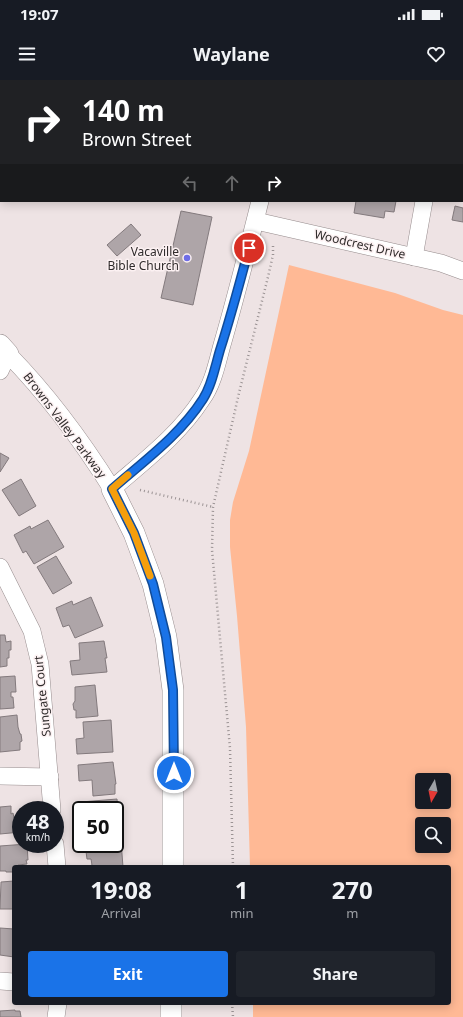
<!DOCTYPE html>
<html lang="en">
<head>
<meta charset="utf-8">
<style>
	body { margin:0; font-family:"Noto Sans",sans-serif; background:#20242c; color:#f1f3f6; height:100vh; display:flex; flex-direction:column; font-size:15px; white-space:nowrap }
	* { box-sizing:border-box; margin:0 }
	p { font-size:13px; color:#9ea1a6 }
	.icon { flex:none; width:22px; height:22px; fill:none; stroke:currentColor; stroke-width:2; stroke-linecap:round; stroke-linejoin:round }
	.map { position:relative; flex:1; overflow:hidden }
	.panel { position:absolute; left:12px; top:785px; width:439px; height:140px; display:flex; flex-direction:column; background:#171b24; border-radius:4px; box-shadow:0 2px 10px #0003 }
	.panel>* { flex:none }
	.top-card { position:absolute; left:0px; top:0px; width:463px; height:122px; box-shadow:0 2px 10px #0003; background:#202124; color:#fff; overflow:hidden }
	.needle { width:26px; rotate:189deg }
	.buttons { position:absolute; left:415px; top:693px; display:grid; gap:8px }
	.buttons a { display:grid; place-items:center; width:36px; height:36px; border-radius:4px; background:#171b24; box-shadow:0 2px 10px #0003; font-size:20px }
	.speed { position:absolute; left:12px; top:721px; display:flex; gap:8px; font-size:20px; font-weight:700; text-align:center }
	.speed>* { display:grid; place-content:center; width:52px; height:52px; border-radius:50%; background:#171b24; box-shadow:0 2px 10px #0003; line-height:1 }
	.speed small { font-size:10px; font-weight:400 }
	.speed .limit { border:2px solid #111; border-radius:6px; background:#fff; color:#111 }
	.pin { position:absolute; display:grid; place-items:center; width:34px; height:34px; color:#fff; margin:-17px; border:2px solid #fff; border-radius:50%; box-shadow:0 1px 4px #0007 }
	.me { position:absolute; width:44px; margin:-22px; rotate:0deg; stroke-linejoin:round; filter:drop-shadow(0 0 3px #0008) }
	.turn { display:flex; align-items:center; gap:14px; height:84px; padding:0 16px; font-size:18px }
	.turn .icon { width:52px; height:52px; stroke-width:2.5 }
	.turn b { display:block; font-size:28px; line-height:34px }
	.lanes { display:flex; align-items:center; height:38px; padding:0 16px; background:#0003; justify-content:center; gap:20px; direction:ltr }
	.lanes .off { opacity:.35 }
	.eta { display:flex; justify-content:space-evenly; align-items:center; height:68px; text-align:center }
	.eta b { font-size:24px; font-weight:700; line-height:28px }
	.primary-button { display:flex; gap:8px; margin-top:auto; padding:8px 16px }
	.primary-button a { flex:1; height:46px; border-radius:4px; background:#1a73e8; color:#fff; font-size:16px; font-weight:700; line-height:46px; text-align:center }
	.primary-button a+a { background:#20242c; color:#f1f3f6 }
	.status { display:flex; justify-content:space-between; align-items:center; height:28px; padding:0 20px; background:#171b24; direction:ltr }
	.status svg { height:11px; fill:currentColor }
	header { display:flex; justify-content:space-between; align-items:center; height:52px; padding:0 16px; background:#171b24; font-size:18px; font-weight:700 }
	.map>svg:first-child { display:block }
</style>
</head>
<body>
<div class="status"><b>19:07</b><svg viewBox="0 0 49 12"><path d="M0 12V9h3v3zM5 12V6h3v6zM10 12V3h3v9zM15 12V0h3v12zM26 1h20v11H26zM47 4h2v5h-2z"/></svg></div>
<header><svg class="icon" aria-label="menu" viewBox="0 0 24 24"><path d="M4 6h16M4 12h16M4 18h16"/></svg>Waylane<svg class="icon" aria-label="heart" viewBox="0 0 24 24"><path d="M12 20l-8-8c-3-5 5-10 8-4 3-6 11-1 8 4z"/></svg></header>
<div class="map">
<svg width="463" height="937" viewBox="0 0 463 937">
	<rect width="100%" height="100%" fill="#eee3e4"/>
	<path fill="#ffb995" fill-rule="evenodd" d="M289,185l106,28 48,17 20,5v702h-210v-14h196v-136h-199l-4,-140 -9,-111 -7,-69v-27l3,-18 16,-51zM422,700h22v22h-22zM422,744h22v22h-22z"/>
	<g fill="#aea5a8" stroke="#837a7d">
		<polygon points="356,121 396,121 394,132 385,131 384,138 354,133"/>
		<polygon points="455,126 463,128 463,142 452,140"/>
		<polygon points="181,131 212,137 193,225 161,218"/>
		<polygon points="131,144 141,155 117,176 107,165"/>
		<polygon points="0,373 9,378 0,392"/>
		<polygon points="21,399 36,426 19,436 2,410"/>
		<polygon points="48,440 64,467 34,484 26,471 23,473 14,455 30,446 31,449"/>
		<polygon points="56,476 72,503 53,514 37,487"/>
		<polygon points="91,517 103,546 75,558 69,545 63,547 56,528 72,521 73,525"/>
		<polygon points="0,555 5,555 6,562 11,561 11,570 9,570 9,578 7,578 7,586 0,587"/>
		<polygon points="104,561 107,578 105,578 107,592 72,595 70,581 80,580 79,563"/>
		<polygon points="15,596 16,612 11,612 11,617 13,617 14,628 0,629 0,597"/>
		<polygon points="95,605 98,636 76,638 76,630 74,630 73,624 75,621 75,607"/>
		<polygon points="17,635 18,647 20,654 21,654 22,661 20,662 20,670 0,672 0,637"/>
		<polygon points="111,640 113,672 77,674 76,659 84,658 83,642"/>
		<polygon points="113,682 116,704 115,704 115,714 93,716 92,700 79,701 78,685"/>
		<polygon points="117,719 119,751 115,751 115,730 82,730 81,722"/>
		<polygon points="11,726 11,734 13,733 14,738 21,737 21,752 0,754 0,727"/>
		<polygon points="121,761 123,787 88,787 92,785 91,779 87,779 85,764 115,764 115,762"/>
		<polygon points="27,764 28,780 26,780 27,784 18,785 18,787 14,787 14,792 6,792 6,791 0,791 0,766"/>
		<polygon points="14,801 14,829 0,829 1,802"/>
		<polygon points="0,848 14,849 14,877 0,875"/>
		<polygon points="15,930 15,931 20,931 21,937 0,937 0,931"/>
	</g>
	<g fill="none" stroke-linecap="round" stroke-linejoin="round">
		<defs>
			<g id="minor">
				<polyline points="435,0 435,1"/>
				<polyline points="290,1 291,0"/>
				<polyline points="256,141 441,183 463,191"/>
				<polyline points="414,177 424,121"/>
				<path d="M0,291l8,-17c40,41 74,87 104,135 32,-28 67,-54 90,-90 11,-15 15,-36 20,-54 14,-48 26,-96 38,-144"/>
				<polyline points="0,487 32,551 40,584 52,730"/>
				<polyline points="0,696 50,697"/>
				<polyline points="55,764 57,787"/>
				<polyline points="0,901 14,902"/>
				<polyline points="56,937 58,923"/>
			</g>
			<g id="major">
				<polyline points="0,265 8,274"/>
				<polyline points="112,409 134,453 153,504 166,557 173,610 173,787"/>
				<polyline points="171,923 171,937"/>
			</g>
		</defs>
		<use href="#minor" stroke="#968c8d" stroke-width="18"/>
		<use href="#major" stroke="#968c8d" stroke-width="22"/>
		<g stroke="#9b9394" stroke-width="2.5" stroke-dasharray="1 3" stroke-linecap="butt">
			<polyline points="140,410 213,427"/>
			<polyline points="233,787 230,668 212,470 213,427 239,313 268,197 273,175 273,165"/>
			<polyline points="232,923 233,937"/>
		</g>
		<use href="#minor" stroke="#fff" stroke-width="17"/>
		<use href="#major" stroke="#fff" stroke-width="21"/>
	</g>
	<g fill="none" stroke-linecap="round" stroke-linejoin="round">
		<defs>
			<path id="route" d="M174,693l-1,-83 -7,-53 -13,-53 -19,-51 -22,-44c32,-28 68,-54 91,-90 9,-14 12,-32 17,-49 11,-34 20,-68 29,-102"/>
		</defs>
		<use href="#route" stroke="#114b97" stroke-width="10"/>
		<use href="#route" stroke="#1a73e8" stroke-width="7"/>
		<polyline stroke="#f59e0b" stroke-width="7" points="128,395 112,409 134,453 150,496"/>
	</g>
	<circle fill="#6e6de7" stroke="#fcf1f2" stroke-width="1.5" cx="187" cy="178" r="4"/>
	<g text-anchor="middle" dominant-baseline="central" stroke-width="3" stroke-linejoin="round" paint-order="stroke">
		<g font-size="12" fill="#2f2b2b" stroke="#fcf1f2">
			<text transform="translate(360 164) rotate(13)">Woodcrest Drive</text>
			<text transform="translate(65 345) rotate(53)">Browns Valley Parkway</text>
			<text transform="translate(42 616) rotate(-96)">Sungate Court</text>
		</g>
		<g font-size="12" fill="#2f2b2b" stroke="#fcf1f2" text-anchor="end">
			<text x="179" y="171">Vacaville<tspan x="179" dy="14">Bible Church</tspan></text>
		</g>
	</g>
</svg>
<div class="buttons">
<a><svg class="needle" viewBox="-14 -14 28 28"><path d="M0-13l5 13h-10z" fill="#e53935"/><path d="M0 13l5-13h-10z" fill="#9ea1a6"/></svg></a>
<a><svg class="icon" aria-label="search" viewBox="0 0 24 24"><circle cx="10" cy="10" r="6"/><path d="M15 15l6 6"/></svg></a>
</div>
<div class="speed"><div>48<small>km/h</small></div><div class="limit">50</div></div>
<div class="pin" style="left:249px;top:168px;background:#d93025"><svg class="icon" aria-label="arrive" viewBox="0 0 24 24"><path d="M6 21V4h12l-3 4 3 4H6"/></svg></div>
<svg class="me" style="left:174px;top:693px" viewBox="-20 -20 40 40"><circle r="17" fill="#1a73e8" stroke="#fff" stroke-width="3"/><path d="M0-11L8 9 0 5-8 9z" fill="#fff"/></svg>
<div class="top-card">
<div class="turn"><svg class="icon" aria-label="right" viewBox="0 0 24 24"><path d="M7 20v-9h11M14 6l5 5-5 5"/></svg><div><b>140 m</b>Brown Street</div></div>
<div class="lanes"><svg class="icon off" aria-label="left" viewBox="0 0 24 24"><path d="M17 20v-9H6M10 6l-5 5 5 5"/></svg><svg class="icon off" aria-label="ahead" viewBox="0 0 24 24"><path d="M12 20V5M6 11l6-6 6 6"/></svg><svg class="icon" aria-label="right" viewBox="0 0 24 24"><path d="M7 20v-9h11M14 6l5 5-5 5"/></svg></div>
</div>
<section class="panel">
<div class="eta">
<div><b>19:08</b><p>Arrival</p></div>
<div><b>1</b><p>min</p></div>
<div><b>270</b><p>m</p></div>
</div>
<div class="primary-button"><a>Exit</a><a>Share</a></div>
</section>
</div>
</body>
</html>
